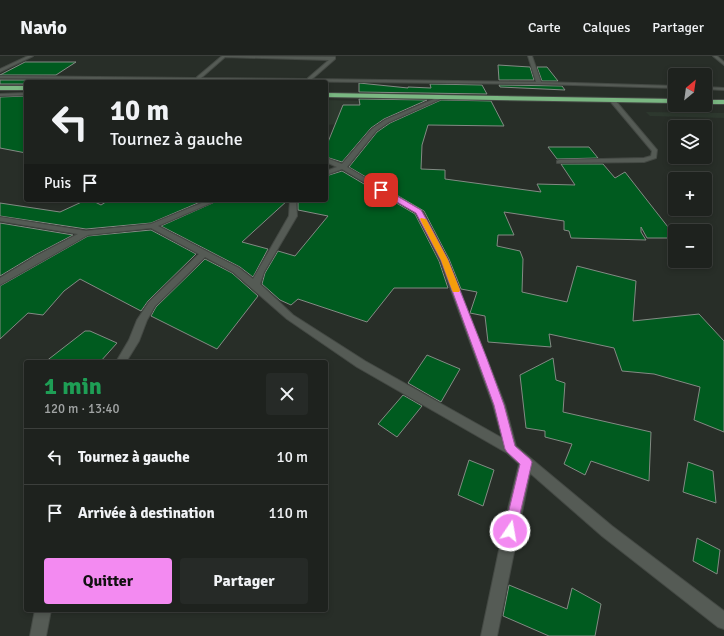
<!DOCTYPE html>
<html lang="fr">
<head>
<meta charset="utf-8">
<style>
	body { margin:0; font-family:Signika,sans-serif; background:#262a27; color:#f1f3f6; height:100vh; display:flex; flex-direction:column; font-size:15px; white-space:nowrap }
	* { box-sizing:border-box; margin:0 }
	p { font-size:13px; color:#a1a4a4 }
	.icon { flex:none; width:22px; height:22px; fill:none; stroke:currentColor; stroke-width:2; stroke-linecap:round; stroke-linejoin:round }
	.map { position:relative; flex:1; overflow:hidden }
	.side { position:absolute; left:24px; top:304px; width:304px; height:252px; display:flex; flex-direction:column; background:#1e221e; border-radius:4px; box-shadow:0 2px 6px #0003,0 0 0 1px #3c3f3c }
	.side>* { flex:none }
	.hud { position:absolute; left:24px; top:24px; width:304px; height:122px; border-radius:4px; box-shadow:0 2px 6px #0003,0 0 0 1px #3c3f3c; background:#1e221e; color:#f1f3f6; overflow:hidden }
	.needle { width:26px; rotate:29deg }
	.controls { position:absolute; left:668px; top:12px; display:grid; gap:8px }
	.controls a { display:grid; place-items:center; width:44px; height:44px; border-radius:4px; background:#1e221e; box-shadow:0 2px 6px #0003,0 0 0 1px #3c3f3c; font-size:20px }
	.pin { position:absolute; display:grid; place-items:center; width:34px; height:34px; color:#fff; margin:-17px; border-radius:8px; box-shadow:0 2px 6px #0006 }
	.me { position:absolute; width:44px; margin:-22px; rotate:12deg; stroke-linejoin:round; filter:drop-shadow(0 0 3px #0008) }
	.turn { display:flex; align-items:center; gap:14px; height:84px; padding:0 20px; font-size:18px }
	.turn .icon { width:52px; height:52px; stroke-width:2.5 }
	.turn b { display:block; font-size:28px; line-height:34px }
	.then { display:flex; align-items:center; height:38px; padding:0 20px; background:#0003; gap:8px; font-size:15px }
	.round { display:grid; place-items:center; flex:none; width:42px; height:42px; border-radius:4px; background:#262a27 }
	.summary { display:flex; align-items:center; justify-content:space-between; height:68px; padding:0 20px }
	h1 { font-size:24px; font-weight:700; line-height:30px; color:#1e9e55 }
	.primary-button { display:flex; gap:8px; margin-top:auto; padding:8px 20px }
	.primary-button a { flex:1; height:46px; border-radius:4px; background:#f38af1; color:#111; font-size:16px; font-weight:700; line-height:46px; text-align:center }
	.primary-button a+a { background:#262a27; color:#f1f3f6 }
	ul { padding:0; list-style:none }
	li { display:flex; align-items:center; gap:12px; height:56px; padding:0 20px; border-top:1px solid #3c3f3c }
	li div { flex:1 }
	li b { display:block; font-size:15px }
	li em { font-style:normal }
	header { display:flex; align-items:center; gap:24px; box-sizing:border-box; height:56px; padding:0 20px; background:#1e221e; border-bottom:1px solid #3c3f3c }
	header strong { font-size:19px }
	nav { display:flex; gap:22px; margin-inline-start:auto; font-size:14px }
	.map>svg:first-child { display:block }
</style>
</head>
<body>
<header>
<strong>Navio</strong>
<nav><a>Carte</a><a>Calques</a><a>Partager</a></nav>
</header>
<div class="map">
<svg width="724" height="580" viewBox="0 0 724 580">
	<rect width="100%" height="100%" fill="#282e28"/>
	<g fill="#2d382e">
		<polygon points="326,44 404,46 404,59 387,65 326,69"/>
		<polygon points="646,56 724,57 724,62 650,60"/>
	</g>
	<g fill="#005b1f" stroke="#838a84">
		<polygon points="25,6 76,6 56,19 0,19"/>
		<polygon points="498,9 530,11 534,24 499,24"/>
		<polygon points="537,11 547,11 558,25 542,25"/>
		<polygon points="0,24 48,24 44,26 26,26 26,28 0,28"/>
		<polygon points="359,27 408,32 408,31 431,32 430,28 482,29 487,38 359,36"/>
		<polygon points="499,29 562,30 565,34 500,31"/>
		<polygon points="26,40 26,97 0,92 0,41"/>
		<polygon points="359,43 427,44 384,63 371,72 342,106 326,101 326,91 343,49 360,49"/>
		<polygon points="441,44 491,45 504,70 428,69 422,89 421,113 445,114 445,123 541,136 537,128 575,129 561,108 603,108 615,122 625,116 675,180 675,182 647,182 641,171 641,176 646,184 571,182 569,175 564,174 564,165 504,156 514,179 498,179 497,190 520,195 523,203 522,236 567,246 577,210 636,225 633,265 699,258 724,285 724,376 694,364 700,331 654,318 622,315 614,292 549,278 551,291 488,286 485,260 470,257 477,236 461,233 449,203 424,155 349,111 377,76 390,67"/>
		<polygon points="548,91 589,91 598,102 557,103"/>
		<polygon points="342,115 415,158 439,205 448,232 394,232 367,266 298,243 291,249 280,244 262,228 265,217 278,195 295,200 328,160 298,154 298,144 326,144 326,120"/>
		<polygon points="86,144 91,144 101,149 109,144 205,144 151,167 86,173 0,160 0,147 60,156"/>
		<polygon points="219,144 288,144 242,186 268,193 253,221 240,211 161,170"/>
		<polygon points="0,167 73,179 35,199 0,220"/>
		<polygon points="151,174 196,198 148,245 141,255 80,223 64,235 43,259 28,257 0,283 0,230 88,180"/>
		<polygon points="205,203 232,217 258,240 217,293 151,260 156,251"/>
		<polygon points="85,275 90,275 117,287 100,306 45,306"/>
		<polygon points="427,299 460,313 441,346 408,327"/>
		<polygon points="553,302 556,324 565,327 563,356 651,376 649,425 591,405 585,419 564,408 572,388 545,381 545,375 526,372 520,319"/>
		<polygon points="403,339 422,350 397,381 378,368"/>
		<polygon points="469,404 494,414 483,450 458,439"/>
		<polygon points="688,406 713,415 716,447 683,436"/>
		<polygon points="697,482 720,494 717,518 693,505"/>
		<polygon points="509,529 567,553 572,532 601,548 595,580 549,580 503,560"/>
	</g>
	<g fill="none" stroke-linecap="round" stroke-linejoin="round">
		<defs>
			<polygon id="service" points="610,43 614,43 657,94 656,102 644,106 557,107 557,105 559,104 644,102 651,100 652,95 610,45"/>
			<g id="minor">
				<polygon points="28,0 33,0 0,16 0,13"/>
				<path d="M222,0l113,1v2l-23,20 224,3 -8,-26h4l9,26 134,4v2l-136,-4 -539,-6v-2l196,2zM225,1l104,3 -22,19 -106,-1z"/>
				<polygon points="713,0 717,0 724,6 724,9"/>
				<polygon points="705,31 724,32 724,34 705,33"/>
				<polygon points="26,37 26,39 0,40 0,38"/>
				<polygon points="441,40 445,41 389,66 376,75 347,111 423,156 448,204 505,349 516,390 612,470 724,555 724,573 718,571 602,480 530,417 497,580 481,580 506,461 519,408 507,397 357,311 287,263 233,216 205,201 155,250 147,264 139,285 126,306 116,306 129,284 137,264 149,246 199,198 151,172 88,179 0,229 0,222 36,200 78,178 0,165 0,161 86,175 151,168 209,144 218,144 158,170 239,212 253,223 289,160 290,144 296,144 297,160 264,216 260,228 293,259 365,305 502,382 493,349 440,204 416,157 342,113 326,119 326,115 337,111 326,106 326,102 342,108 372,73 385,64"/>
				<polygon points="35,554 51,554 46,580 30,580"/>
			</g>
			<g id="trunk">
				<rect x="0" y="30" width="26" height="4"/>
				<polygon points="326,37 675,43 675,47 326,41"/>
				<rect x="705" y="44" width="19" height="4"/>
			</g>
		</defs>
		<use href="#service" stroke="#444944" stroke-width="2"/>
		<use href="#minor" stroke="#444944" stroke-width="2"/>
		<use href="#trunk" stroke="#444944" stroke-width="2"/>
		<use href="#service" fill="#555b55" fill-rule="evenodd"/>
		<use href="#minor" fill="#555b55" fill-rule="evenodd"/>
		<use href="#trunk" fill="#7ab782" fill-rule="evenodd"/>
	</g>
	<polygon fill="#f38af1" stroke="#9e5a9d" points="378,132 383,132 421,154 429,168 448,204 487,303 504,349 515,390 530,403 532,406 516,475 515,480 510,482 506,480 504,475 520,408 507,396 505,393 494,349 441,204 416,157 378,135"/>
	<polygon fill="#f59e0b" points="421,162 426,163 448,204 460,234 459,236 453,236 452,234 441,204 420,163"/>
</svg>
<div class="controls">
<a><svg class="needle" viewBox="-14 -14 28 28"><path d="M0-13l5 13h-10z" fill="#e53935"/><path d="M0 13l5-13h-10z" fill="#a1a4a4"/></svg></a>
<a><svg class="icon" aria-label="layers" viewBox="0 0 24 24"><path d="M12 4l9 5-9 5-9-5zM3 14l9 5 9-5"/></svg></a>
<a>+</a>
<a>−</a>
</div>
<div class="pin" style="left:381px;top:134px;background:#d93025"><svg class="icon" aria-label="arrive" viewBox="0 0 24 24"><path d="M6 21V4h12l-3 4 3 4H6"/></svg></div>
<svg class="me" style="left:510px;top:475px" viewBox="-20 -20 40 40"><circle r="17" fill="#f38af1" stroke="#fff" stroke-width="3"/><path d="M0-11L8 9 0 5-8 9z" fill="#fff"/></svg>
<div class="hud">
<div class="turn"><svg class="icon" aria-label="left" viewBox="0 0 24 24"><path d="M17 20v-9H6M10 6l-5 5 5 5"/></svg><div><b>10 m</b>Tournez à gauche</div></div>
<div class="then">Puis<svg class="icon" aria-label="arrive" viewBox="0 0 24 24"><path d="M6 21V4h12l-3 4 3 4H6"/></svg></div>
</div>
<section class="side">
<div class="summary"><div><h1>1 min</h1><p>120 m · 13:40</p></div><a class="round"><svg class="icon" aria-label="close" viewBox="0 0 24 24"><path d="M6 6l12 12M18 6L6 18"/></svg></a></div>
<ul>
<li><svg class="icon" aria-label="left" viewBox="0 0 24 24"><path d="M17 20v-9H6M10 6l-5 5 5 5"/></svg><div><b>Tournez à gauche</b></div><em>10 m</em></li>
<li><svg class="icon" aria-label="arrive" viewBox="0 0 24 24"><path d="M6 21V4h12l-3 4 3 4H6"/></svg><div><b>Arrivée à destination</b></div><em>110 m</em></li>
</ul>
<div class="primary-button"><a>Quitter</a><a>Partager</a></div>
</section>
</div>
</body>
</html>
